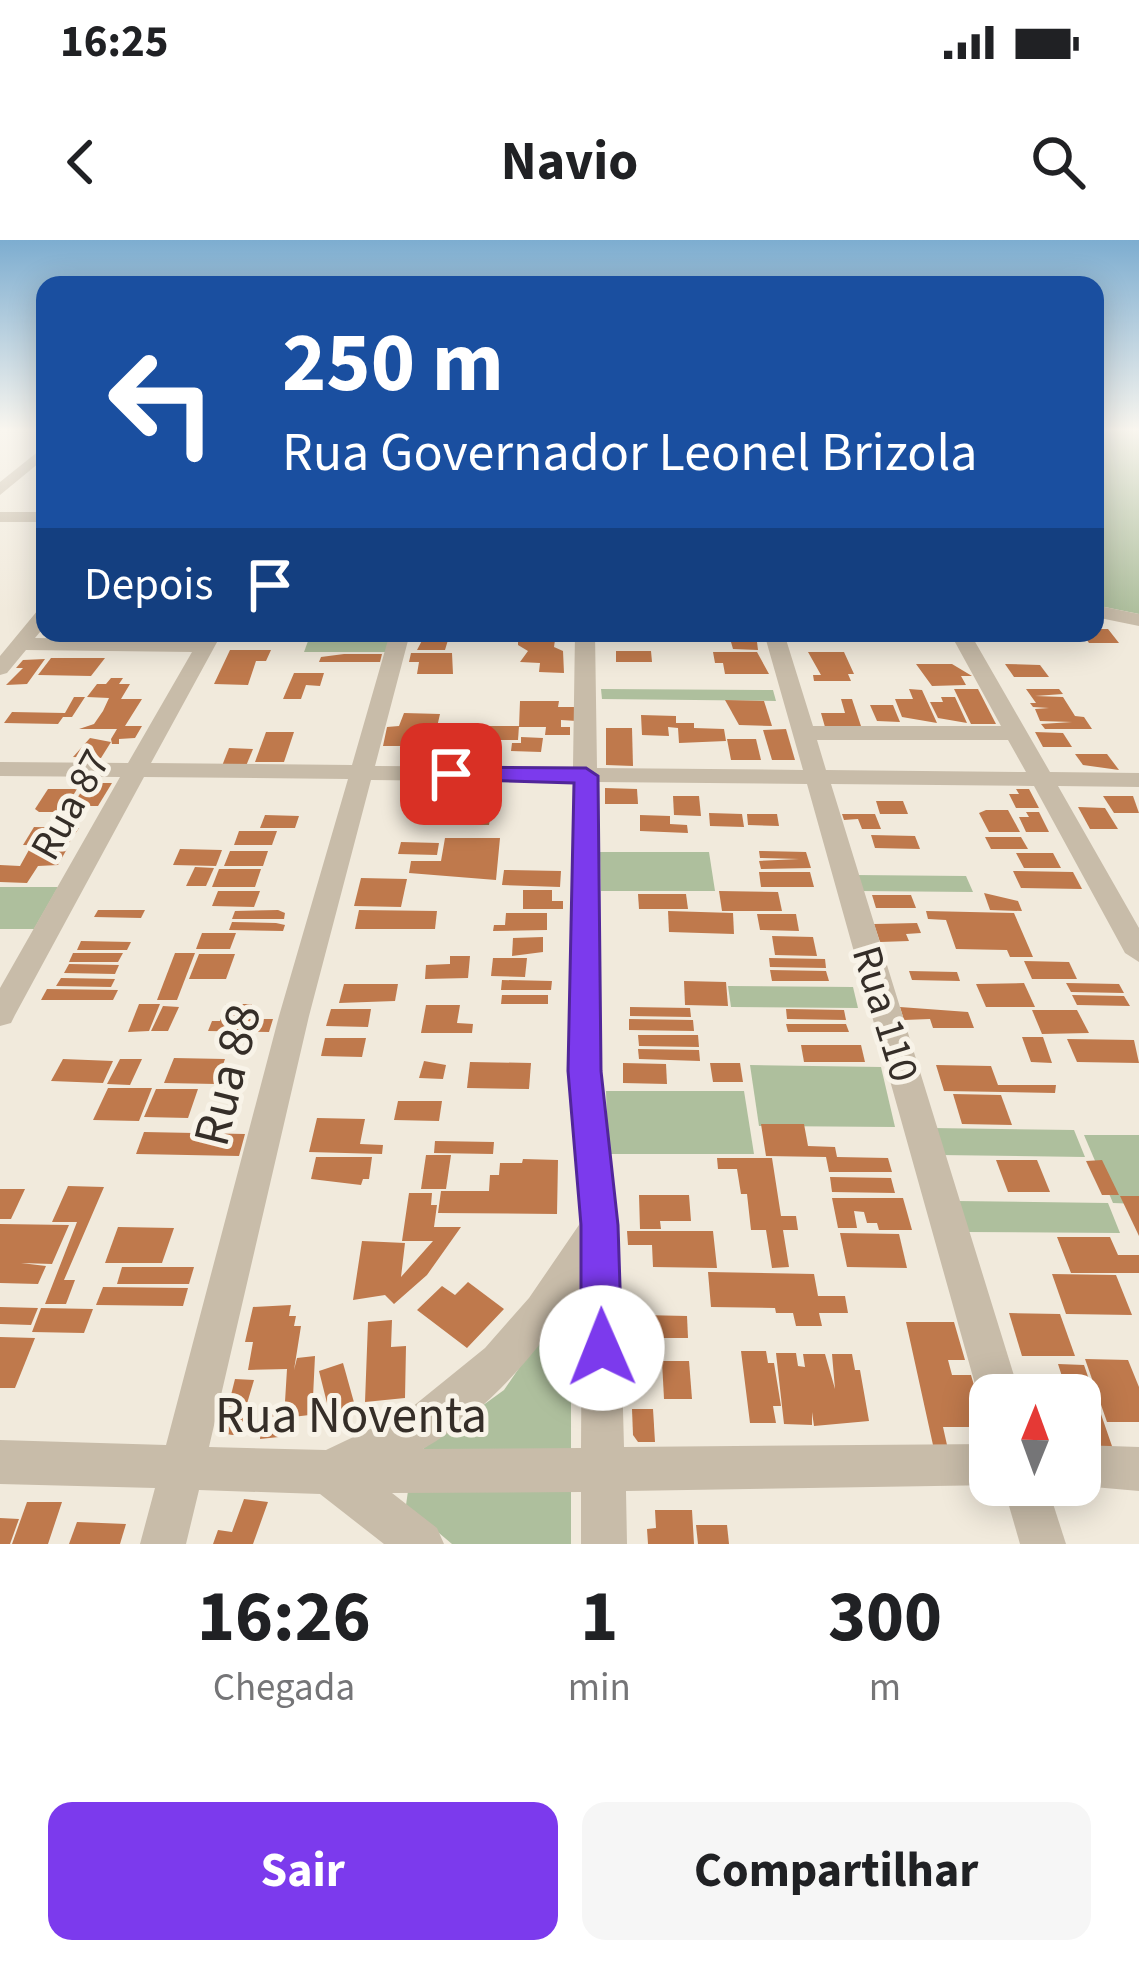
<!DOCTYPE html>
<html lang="pt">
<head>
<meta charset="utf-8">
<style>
	body { margin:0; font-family:"Source Sans 3",sans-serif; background:#f6f6f6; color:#202124; height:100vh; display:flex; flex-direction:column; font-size:45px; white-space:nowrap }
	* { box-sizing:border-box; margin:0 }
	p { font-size:39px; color:#757577 }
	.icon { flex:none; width:66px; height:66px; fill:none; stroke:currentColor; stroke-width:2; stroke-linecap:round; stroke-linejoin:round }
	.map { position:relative; height:1304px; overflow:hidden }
	.panel { display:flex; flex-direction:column; background:#fff; flex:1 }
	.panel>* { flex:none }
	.top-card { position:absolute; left:36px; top:36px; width:1068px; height:366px; border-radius:24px; box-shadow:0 6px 30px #0003; background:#1a4fa0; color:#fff; overflow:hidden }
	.needle { width:78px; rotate:1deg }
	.tools { position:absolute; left:969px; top:1134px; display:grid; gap:24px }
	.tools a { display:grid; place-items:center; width:132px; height:132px; border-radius:24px; background:#fff; box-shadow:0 6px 30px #0003; font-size:60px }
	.pin { position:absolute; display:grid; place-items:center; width:102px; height:102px; color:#fff; margin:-51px; border-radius:24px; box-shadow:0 6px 18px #0006 }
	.me { position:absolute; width:132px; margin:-66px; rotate:359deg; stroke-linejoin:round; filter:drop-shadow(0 0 9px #0008) }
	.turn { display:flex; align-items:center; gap:42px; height:252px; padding:0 48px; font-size:54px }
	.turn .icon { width:156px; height:156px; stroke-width:2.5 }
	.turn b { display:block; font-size:84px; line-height:102px }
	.then { display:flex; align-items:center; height:114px; padding:0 48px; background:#0003; gap:24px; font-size:45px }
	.eta { display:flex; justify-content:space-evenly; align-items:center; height:204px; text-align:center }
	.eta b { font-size:72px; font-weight:700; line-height:84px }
	.primary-button { display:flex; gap:24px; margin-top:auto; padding:24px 48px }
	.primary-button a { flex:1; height:138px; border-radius:24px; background:#7c3aed; color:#fff; font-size:48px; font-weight:700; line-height:138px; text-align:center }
	.primary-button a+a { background:#f6f6f6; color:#202124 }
	.status { display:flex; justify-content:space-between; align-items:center; height:84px; padding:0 60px; background:#fff; direction:ltr }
	.status svg { height:33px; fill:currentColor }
	header { display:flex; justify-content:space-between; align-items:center; height:156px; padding:0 48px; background:#fff; font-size:54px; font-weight:700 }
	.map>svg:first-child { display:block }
</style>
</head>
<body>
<div class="status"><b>16:25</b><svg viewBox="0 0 49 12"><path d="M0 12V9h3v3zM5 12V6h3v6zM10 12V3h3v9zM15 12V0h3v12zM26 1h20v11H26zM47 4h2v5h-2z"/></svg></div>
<header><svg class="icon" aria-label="back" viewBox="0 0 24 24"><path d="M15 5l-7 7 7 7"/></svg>Navio<svg class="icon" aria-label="search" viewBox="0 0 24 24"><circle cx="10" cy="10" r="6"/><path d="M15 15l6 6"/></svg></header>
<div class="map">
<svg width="1139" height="1304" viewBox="0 0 1139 1304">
	<rect width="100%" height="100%" fill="#f1eadc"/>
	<g fill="#aebf9d">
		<polygon points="1095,189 1139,189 1139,374 1095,365"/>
		<polygon points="311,393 393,393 388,412 304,412"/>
		<polygon points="601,449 773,450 776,461 602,459"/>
		<polygon points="600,612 709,612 715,651 601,651"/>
		<polygon points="854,635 966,636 973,652 859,651"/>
		<polygon points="0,647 58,647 34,689 0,689"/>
		<polygon points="728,746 853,747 858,768 731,767"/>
		<polygon points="750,825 881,827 895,887 759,886"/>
		<polygon points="606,851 744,851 754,914 608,914"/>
		<polygon points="931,888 1074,890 1085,917 939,915"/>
		<polygon points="1084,895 1139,895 1139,964 1113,963"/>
		<polygon points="956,961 1108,963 1120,993 965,992"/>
		<polygon points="571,1052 571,1304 452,1304 406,1265 413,1216 504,1150"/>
	</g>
	<g fill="#bf794c">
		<polygon points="1095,389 1108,389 1119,403 1089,403 1082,393 1095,393"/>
		<polygon points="426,393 463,393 462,400 448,400 445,410 417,410"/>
		<polygon points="518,393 556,393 554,407 563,411 564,433 539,432 540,423 520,422 528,411 518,405"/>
		<polygon points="683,393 761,393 763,400 757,402 758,410 733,409 731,402 744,402 691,401 684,400"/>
		<polygon points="230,410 271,410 266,421 256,421 248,445 214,444"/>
		<polygon points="616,411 651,411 652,422 616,422"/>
		<polygon points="713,412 757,412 769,434 725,434 723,423 715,423"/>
		<polygon points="808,412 844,412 854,434 848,434 851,441 814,441 813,435 821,435"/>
		<polygon points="411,413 452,413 453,434 417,434 419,422 409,422"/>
		<polygon points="344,414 382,414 380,422 319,422 321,417"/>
		<polygon points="51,418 105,418 91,436 38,435"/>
		<polygon points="45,419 27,444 6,445 23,428 16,428 23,420"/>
		<polygon points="916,424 952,424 972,436 961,436 966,445 932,446"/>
		<polygon points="1005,424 1040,425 1049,437 1014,437"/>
		<polygon points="294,433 324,433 320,446 306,445 301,459 283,459"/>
		<polygon points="111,438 123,438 119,444 130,444 121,459 142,459 125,486 142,486 135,498 119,499 119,504 112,504 111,499 117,489 79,489 94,484 103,471 109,458 87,457 97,444 106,444"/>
		<polygon points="909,449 922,450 937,483 902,477 895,459 913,459"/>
		<polygon points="954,449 978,449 996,484 971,484"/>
		<polygon points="1026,449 1059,449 1063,454 1035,456 1063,457 1075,476 1084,477 1092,489 1045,489 1041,484 1072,482 1040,481 1035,469 1049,468 1033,467 1030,463 1036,463"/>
		<polygon points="74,457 85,457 72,477 63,477 58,484 4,483 12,472 65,473"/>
		<polygon points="941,457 955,457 967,483 938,478 930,462 943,462"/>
		<polygon points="841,459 852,459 861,486 825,487 821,473 845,473"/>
		<polygon points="725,460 764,461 772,486 739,485"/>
		<polygon points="520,461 559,461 558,467 576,467 577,481 561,480 561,487 570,487 570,495 545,495 546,487 519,487"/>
		<polygon points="870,465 893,465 900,482 877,481"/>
		<polygon points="404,473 440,474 437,487 452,487 447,508 424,507 430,486 424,486 421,506 383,506 387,487 399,486"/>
		<polygon points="641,475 676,476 676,483 694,483 694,488 724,489 726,501 679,503 678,488 668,487 669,496 642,495"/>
		<polygon points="482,486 519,486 518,500 480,500"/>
		<polygon points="606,488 632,488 633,526 606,525"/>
		<polygon points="786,489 795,520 772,520 763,490"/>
		<polygon points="266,492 294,492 284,522 255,522"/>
		<polygon points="1035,492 1063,493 1072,507 1043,507"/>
		<polygon points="521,497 543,498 541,512 511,511 512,503 521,503"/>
		<polygon points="90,498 111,502 101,518 73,517"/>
		<polygon points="727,499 756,499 761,520 731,520"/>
		<polygon points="229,508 253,509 246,526 222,526"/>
		<polygon points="1075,514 1107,514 1119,530 1083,525"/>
		<polygon points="87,543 112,543 98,566 72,566"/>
		<polygon points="605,548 637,549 638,564 605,564"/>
		<polygon points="48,549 77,549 63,572 39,572 35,569"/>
		<polygon points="1016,549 1029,549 1039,568 1016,568 1009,554 1019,554"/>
		<polygon points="673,556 699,556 701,576 674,575"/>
		<polygon points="1103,556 1133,556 1139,573 1114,573"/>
		<polygon points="876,561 903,561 908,574 880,574"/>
		<polygon points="472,567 492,567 489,585 469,585"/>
		<polygon points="1078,567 1105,568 1118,589 1090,589"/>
		<polygon points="986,570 1008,570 1020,592 989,592 979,573"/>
		<polygon points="1026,572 1039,572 1049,592 1026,592 1019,577 1029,577"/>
		<polygon points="709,573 742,574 744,587 710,586"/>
		<polygon points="747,574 777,574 779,586 748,585"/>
		<polygon points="842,574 875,574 881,589 862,589 858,579 844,580"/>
		<polygon points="265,575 299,576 295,588 260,588"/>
		<polygon points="640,575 670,576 670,584 687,585 688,593 640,591"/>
		<polygon points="34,587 79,588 67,606 23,605"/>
		<polygon points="239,591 277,591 272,605 234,605"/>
		<polygon points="871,595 915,596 920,609 875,608"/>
		<polygon points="985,597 1021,597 1028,609 991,609"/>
		<polygon points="445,598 500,598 496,640 409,633 411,621 441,621"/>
		<polygon points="401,602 439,603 437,615 398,614"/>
		<polygon points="68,607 58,625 38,626 27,643 0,642 0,625 20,626 30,608"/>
		<polygon points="180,609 222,610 216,626 173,625"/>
		<polygon points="230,611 268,611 263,626 224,626"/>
		<polygon points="759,611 806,612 811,628 761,629 759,621 799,619 760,618"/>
		<polygon points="1016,613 1053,613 1061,628 1024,628"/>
		<polygon points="195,627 214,628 206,646 186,646"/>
		<polygon points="219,629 261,629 255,647 212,647"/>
		<polygon points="504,630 561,631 560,647 502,645"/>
		<polygon points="1013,631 1073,632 1082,649 1021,648"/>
		<polygon points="759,632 810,632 814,647 761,647"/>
		<polygon points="361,638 407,639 401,667 354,666"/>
		<polygon points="523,650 552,650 552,661 563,661 563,669 523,669"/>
		<polygon points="218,651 260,651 254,667 212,666"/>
		<polygon points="719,651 778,652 782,671 722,671"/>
		<polygon points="984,653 1018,661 1022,671 990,670"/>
		<polygon points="638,654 686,654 688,669 639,669"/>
		<polygon points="872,655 911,655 916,668 876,668"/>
		<polygon points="98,670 145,670 141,678 94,677"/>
		<polygon points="278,670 285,673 284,679 232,679 235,671"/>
		<polygon points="359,670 437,671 435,689 355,689"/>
		<polygon points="668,671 733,673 734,694 669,692"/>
		<polygon points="926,671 1014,673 1033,717 1010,717 1007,710 956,709 946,680 928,679"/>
		<polygon points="506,673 547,673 547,690 493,691 494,685 505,685"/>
		<polygon points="757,674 796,674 799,691 760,690"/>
		<polygon points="232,682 276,683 285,685 283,691 229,690"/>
		<polygon points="917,683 921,693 906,694 909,701 880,702 874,684"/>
		<polygon points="202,693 236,693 230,709 196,709"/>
		<polygon points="772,696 813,697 817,716 775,715"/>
		<polygon points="543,697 543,712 512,716 513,698"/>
		<polygon points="81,701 131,702 127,710 77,710"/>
		<polygon points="73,713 123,713 118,722 69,722"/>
		<polygon points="175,713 195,713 177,760 157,760"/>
		<polygon points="199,714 235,714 226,739 189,739"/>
		<polygon points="450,716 470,716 468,738 425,739 426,725 450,724"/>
		<polygon points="493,718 527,718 525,737 491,736"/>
		<polygon points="769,718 825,719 826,728 770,727"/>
		<polygon points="1024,721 1069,722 1077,739 1032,739"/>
		<polygon points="69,724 119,725 115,734 64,733"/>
		<polygon points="770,730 826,731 829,741 772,741"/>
		<polygon points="909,731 957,732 960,741 912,740"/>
		<polygon points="61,738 115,739 111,747 56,746"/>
		<polygon points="502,740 552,741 551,750 501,750"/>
		<polygon points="684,741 726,742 728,766 685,765"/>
		<polygon points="1024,743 1035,767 986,767 976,744"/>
		<polygon points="1066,743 1119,744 1124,753 1071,752"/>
		<polygon points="344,744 398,744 395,761 339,763"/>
		<polygon points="47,749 118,750 113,760 41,760"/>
		<polygon points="502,755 548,755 548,764 501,764"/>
		<polygon points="1072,755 1124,756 1130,766 1077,765"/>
		<polygon points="139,764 160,764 149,791 128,792"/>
		<polygon points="226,764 252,764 247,779 273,779 269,792 208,791 212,781 220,781"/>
		<polygon points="426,765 460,765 457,783 473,784 472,793 421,793"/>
		<polygon points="163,766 179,767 168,791 151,791"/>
		<polygon points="630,767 690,768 691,777 630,776"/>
		<polygon points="900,767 968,772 974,788 933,788 930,779 904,780"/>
		<polygon points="331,769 371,769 368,787 326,786"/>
		<polygon points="786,769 844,770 846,780 787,779"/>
		<polygon points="1032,770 1077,770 1089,793 1042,794"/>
		<polygon points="629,779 693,780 694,791 629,790"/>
		<polygon points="786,784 846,784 849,792 788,792"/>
		<polygon points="638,795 698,795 699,807 639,806"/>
		<polygon points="1022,797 1043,797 1052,823 1031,822"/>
		<polygon points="325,798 366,798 362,817 321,816"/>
		<polygon points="1067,799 1134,800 1139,823 1077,822"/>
		<polygon points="801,805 861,805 865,822 804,822"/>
		<polygon points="638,809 699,810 700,821 639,819"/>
		<polygon points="174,818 225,819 216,844 164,843"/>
		<polygon points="63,819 113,821 103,843 51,841"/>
		<polygon points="120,819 142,819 130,845 107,844"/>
		<polygon points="424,821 446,825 443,839 419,838"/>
		<polygon points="470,822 531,823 529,849 467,848"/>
		<polygon points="623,823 666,824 667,844 623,843"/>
		<polygon points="710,823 740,823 743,842 713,842"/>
		<polygon points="936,825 991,826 998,845 1056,845 1055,853 944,851"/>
		<polygon points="108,848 152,848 139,881 93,880"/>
		<polygon points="156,849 198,849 188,878 144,877"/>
		<polygon points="953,854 1001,855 1012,885 962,884"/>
		<polygon points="398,861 442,861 439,881 394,880"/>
		<polygon points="317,878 365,879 360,904 383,905 382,914 309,912"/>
		<polygon points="761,884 804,884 808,906 835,907 837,917 888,918 892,932 829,932 826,917 766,916"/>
		<polygon points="144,892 245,894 239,916 136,914"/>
		<polygon points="435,901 494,902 493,914 434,913"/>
		<polygon points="426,915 451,915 446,949 421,949"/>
		<polygon points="316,917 372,917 369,939 363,939 361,945 311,939"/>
		<polygon points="717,918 772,918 781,976 796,976 798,990 783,990 789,1027 772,1028 766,990 751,990 747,954 741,954 737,929 718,929"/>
		<polygon points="523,919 558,920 557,974 438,973 441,951 489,951 490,935 499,935 500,923 522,923"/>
		<polygon points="996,920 1037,920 1050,952 1008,952"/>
		<polygon points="1102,920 1119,955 1102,955 1086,921"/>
		<polygon points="830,937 891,938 895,953 832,952"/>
		<polygon points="68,946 104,947 64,1040 75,1040 66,1064 45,1064 77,982 52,982"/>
		<polygon points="0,949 25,949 11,979 0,979"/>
		<polygon points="409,953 432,953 431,965 437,965 434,987 461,987 427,1035 394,1064 385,1055 353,1060 362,1001 405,1003 401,1037 433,1001 402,1001"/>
		<polygon points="639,955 689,955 691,981 660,981 661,989 640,989"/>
		<polygon points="1120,956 1139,956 1139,996"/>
		<polygon points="832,958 903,958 912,990 879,990 877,983 867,983 864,972 854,971 857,988 838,988"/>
		<polygon points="0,984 69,985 52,1024 21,1023 46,1026 38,1044 0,1043"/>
		<polygon points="118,987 174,988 162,1023 105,1023"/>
		<polygon points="627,991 713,991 717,1028 653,1027 652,1005 628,1005"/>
		<polygon points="840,993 899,994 907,1028 847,1027"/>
		<polygon points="1057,997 1110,997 1118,1015 1139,1015 1139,1033 1071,1033"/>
		<polygon points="122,1027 194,1027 189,1044 117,1044"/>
		<polygon points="708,1032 814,1034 818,1056 845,1056 848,1073 819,1073 822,1086 796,1086 793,1073 776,1073 775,1068 711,1067"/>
		<polygon points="1052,1034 1116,1035 1132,1075 1066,1074"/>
		<polygon points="468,1042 504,1069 467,1108 417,1070 442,1046 455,1055"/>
		<polygon points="103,1047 188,1048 183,1066 96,1065"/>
		<polygon points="291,1065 289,1076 296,1076 294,1086 301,1086 294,1130 297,1118 315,1116 313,1157 318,1157 318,1174 284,1178 287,1129 248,1130 253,1102 245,1102 253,1067"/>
		<polygon points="0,1067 38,1068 31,1085 0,1084"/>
		<polygon points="41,1068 93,1069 84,1093 32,1092"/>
		<polygon points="1009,1073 1060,1074 1075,1116 1022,1116"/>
		<polygon points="642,1075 687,1076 688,1098 642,1098"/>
		<polygon points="392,1080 391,1107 406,1106 405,1158 365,1162 368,1082"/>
		<polygon points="906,1082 954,1082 965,1120 948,1120 952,1135 971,1135 986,1187 943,1187 947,1205 933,1205"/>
		<polygon points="0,1097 35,1098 15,1148 0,1148"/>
		<polygon points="741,1111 766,1111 768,1123 774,1123 781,1166 773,1166 776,1183 750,1183"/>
		<polygon points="776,1113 796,1113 798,1126 805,1127 803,1114 825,1114 835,1149 832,1114 852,1114 855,1130 860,1130 869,1181 814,1186 812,1172 812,1185 784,1184"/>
		<polygon points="1085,1119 1128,1120 1139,1147 1139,1182 1107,1182"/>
		<polygon points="662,1121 689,1121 692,1159 664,1159"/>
		<polygon points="343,1123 355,1166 330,1175 319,1131"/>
		<polygon points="1058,1124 1084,1125 1113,1209 1085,1209 1080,1193 1080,1155 1068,1155"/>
		<polygon points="235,1139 254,1140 246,1167 228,1167"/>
		<polygon points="632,1169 653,1169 655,1202 638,1202 633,1195"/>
		<polygon points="282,1170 279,1197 260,1199 263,1171"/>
		<circle cx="233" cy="1183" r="12"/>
		<polygon points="244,1259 268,1262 253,1304 213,1304 218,1290 232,1292"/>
		<polygon points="27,1262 62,1262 48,1304 12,1304"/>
		<polygon points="655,1270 692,1270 694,1304 648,1304 647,1289 656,1288"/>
		<polygon points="0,1278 19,1279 10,1304 0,1304"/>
		<polygon points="77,1282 126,1284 120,1304 69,1304"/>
		<polygon points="696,1285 727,1285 729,1304 698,1304"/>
	</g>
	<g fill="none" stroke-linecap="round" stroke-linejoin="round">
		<g fill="#c8bca9" fill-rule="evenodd">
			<polygon points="45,206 45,218 0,255 0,242"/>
			<rect x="0" y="272" width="45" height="10"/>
			<polygon points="1095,365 1139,374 1139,386 1095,377"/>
			<path d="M45,368v18l-10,12 163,2 4,-7h20l-71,130 201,2 38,-132h20l-35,133 198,1 2,-134h20l2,135 206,2 -39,-137h20l29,93h188l-51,-93h20l80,139 89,1v14l-81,-1 81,142v34l-14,-9 -91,-167 -203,-2 189,611h-30v16l-12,-16 -171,-611 -210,-2 4,289 17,154 6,222 366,-3v41h7l-371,6 1,53h-46v-52l-189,1 45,35 7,16h-60l-64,-50 -121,-4 -13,54h-46l15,-56 -155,-4v-44l166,5 113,-429 69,-237 -204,-2 -129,238 -4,8 -11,3v-38l120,-211 -120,-1v-14l128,1 64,-111 -166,-2 -19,23 -7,2v-19l38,-46zM817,500h191l18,32 -200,-2zM371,540l202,2 -4,289 12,151 -52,76 -44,50 -79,64 -80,38 -117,-3 100,-431zM582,1045l-1,163 -158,1c67,-39 117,-99 159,-164z"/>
			<polygon points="1080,1205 1139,1207 1139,1251 1071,1245 1080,1245"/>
			<polygon points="1003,1245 1047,1245 1066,1304 1020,1304"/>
		</g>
	</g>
	<linearGradient id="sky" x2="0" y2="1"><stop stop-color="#7dadd0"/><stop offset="0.51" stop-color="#f9f6ef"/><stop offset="1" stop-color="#f9f6ef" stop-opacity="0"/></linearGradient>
	<rect width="1139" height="372" fill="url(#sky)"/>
	<polygon fill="#7c3aed" stroke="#51269a" stroke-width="3" points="451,527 586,528 598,536 601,831 618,985 622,1108 616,1121 602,1126 587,1121 581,1108 581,985 568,831 574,543 442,539 439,534"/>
	<g text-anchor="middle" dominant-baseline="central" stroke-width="10" stroke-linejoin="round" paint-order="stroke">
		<g font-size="42" fill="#352e28" stroke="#f8f3e8">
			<text transform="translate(71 565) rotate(-61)">Rua 87</text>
			<text transform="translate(885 774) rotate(73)">Rua 110</text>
		</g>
		<g font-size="51" fill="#352e28" stroke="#f8f3e8">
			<text transform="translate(228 835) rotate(-76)">Rua 88</text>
			<text x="351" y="1176">Rua Noventa</text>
		</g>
	</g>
</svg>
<div class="tools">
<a><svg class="needle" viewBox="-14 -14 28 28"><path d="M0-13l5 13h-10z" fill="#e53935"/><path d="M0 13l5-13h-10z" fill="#757577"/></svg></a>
</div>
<div class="pin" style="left:451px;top:534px;background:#d93025"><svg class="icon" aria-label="arrive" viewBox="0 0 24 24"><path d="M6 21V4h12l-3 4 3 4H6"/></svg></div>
<svg class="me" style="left:602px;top:1108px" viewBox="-20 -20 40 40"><circle r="19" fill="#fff"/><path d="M0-13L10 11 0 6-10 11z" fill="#7c3aed"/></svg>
<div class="top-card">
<div class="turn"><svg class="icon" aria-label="left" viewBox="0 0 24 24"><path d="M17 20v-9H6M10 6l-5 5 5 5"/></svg><div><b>250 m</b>Rua Governador Leonel Brizola</div></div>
<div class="then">Depois<svg class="icon" aria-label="arrive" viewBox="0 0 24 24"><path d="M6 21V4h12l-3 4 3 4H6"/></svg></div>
</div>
</div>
<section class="panel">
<div class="eta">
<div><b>16:26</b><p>Chegada</p></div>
<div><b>1</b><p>min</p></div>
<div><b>300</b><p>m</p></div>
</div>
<div class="primary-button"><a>Sair</a><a>Compartilhar</a></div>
</section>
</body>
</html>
